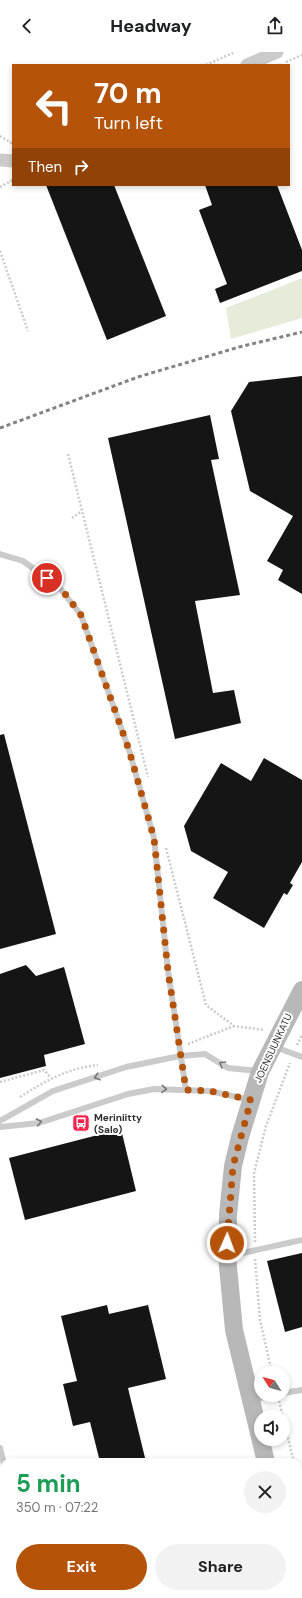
<!DOCTYPE html>
<html lang="en">
<head>
<meta charset="utf-8">
<style>
	body { margin:0; font-family:"DM Sans",sans-serif; background:#f2f2f2; color:#202124; height:100vh; display:flex; flex-direction:column; font-size:15px; white-space:nowrap }
	* { box-sizing:border-box; margin:0 }
	p { font-size:13px; color:#757577 }
	.icon { flex:none; width:22px; height:22px; fill:none; stroke:currentColor; stroke-width:2; stroke-linecap:round; stroke-linejoin:round }
	.map { position:relative; flex:1; overflow:hidden }
	.sheet { position:absolute; left:0px; top:1406px; width:302px; height:140px; display:flex; flex-direction:column; background:#fff; border-radius:12px 12px 0 0; box-shadow:0 2px 6px #0003 }
	.sheet>* { flex:none }
	.banner { position:absolute; left:12px; top:12px; width:278px; height:122px; border-radius:0px; box-shadow:0 2px 6px #0003; background:#b45309; color:#fff; overflow:hidden }
	.needle { width:26px; rotate:307deg }
	.controls { position:absolute; left:254px; top:1314px; display:grid; gap:8px }
	.controls a { display:grid; place-items:center; width:36px; height:36px; border-radius:50%; background:#fff; box-shadow:0 2px 6px #0003; font-size:20px }
	.pin { position:absolute; display:grid; place-items:center; width:34px; height:34px; color:#fff; margin:-17px; border:2px solid #fff; border-radius:50%; box-shadow:0 1px 4px #0007 }
	.me { position:absolute; width:44px; margin:-22px; rotate:2deg; stroke-linejoin:round; filter:drop-shadow(0 0 3px #0008) }
	.turn { display:flex; align-items:center; gap:14px; height:84px; padding:0 16px; font-size:18px }
	.turn .icon { width:52px; height:52px; stroke-width:2.5 }
	.turn b { display:block; font-size:28px; line-height:34px }
	.then { display:flex; align-items:center; height:38px; padding:0 16px; background:#0003; gap:8px; font-size:15px }
	.round { display:grid; place-items:center; flex:none; width:42px; height:42px; border-radius:21px; background:#f2f2f2 }
	.overview { display:flex; align-items:center; justify-content:space-between; height:68px; padding:0 16px }
	h1 { font-size:24px; font-weight:700; line-height:30px; color:#1e9e55 }
	.action { display:flex; gap:8px; margin-top:auto; padding:8px 16px }
	.action a { flex:1; height:46px; border-radius:24px; background:#b45309; color:#fff; font-size:16px; font-weight:700; line-height:46px; text-align:center }
	.action a+a { background:#f2f2f2; color:#202124 }
	header { display:flex; justify-content:space-between; align-items:center; height:52px; padding:0 16px; background:#fff; font-size:18px; font-weight:700 }
	.map>svg:first-child { display:block }
</style>
</head>
<body>
<header><svg class="icon" aria-label="back" viewBox="0 0 24 24"><path d="M15 5l-7 7 7 7"/></svg>Headway<svg class="icon" aria-label="share" viewBox="0 0 24 24"><path d="M12 15V3M7 8l5-5 5 5M5 13v7h14v-7"/></svg></header>
<div class="map">
<svg width="302" height="1546" viewBox="0 0 302 1546">
	<rect width="100%" height="100%" fill="#fff"/>
	<polygon fill="#e6ecda" points="302,226 302,266 231,287 226,256"/>
	<g fill="#151515">
		<polygon points="46,133 114,133 166,264 107,288"/>
		<polygon points="205,133 277,133 302,198 302,219 220,251 215,237 227,232 199,158 212,153"/>
		<polygon points="302,324 302,542 278,528 283,518 267,509 293,464 250,439 231,359 249,330"/>
		<polygon points="210,363 219,407 211,408 240,543 195,549 213,641 234,638 241,671 175,687 108,386"/>
		<polygon points="4,682 56,882 0,897 0,683"/>
		<polygon points="264,706 302,728 302,810 290,831 293,833 287,843 284,841 264,876 213,846 228,820 191,799 184,774 221,711 251,729"/>
		<polygon points="26,913 36,924 64,915 85,992 44,1003 46,1014 0,1026 0,922"/>
		<polygon points="121,1077 136,1139 25,1168 9,1106"/>
		<polygon points="302,1201 302,1275 285,1280 267,1209"/>
		<polygon points="107,1253 109,1262 148,1253 166,1327 128,1336 146,1410 100,1410 90,1370 73,1374 63,1332 77,1329 61,1264"/>
	</g>
	<g fill="none" stroke-linecap="round" stroke-linejoin="round">
		<g stroke="#cbcbcb" stroke-width="2.5" stroke-dasharray="2 2" stroke-linecap="butt">
			<polyline points="286,10 302,3"/>
			<polyline points="206,13 235,0"/>
			<polyline points="0,84 13,92"/>
			<polyline points="0,135 13,128"/>
			<polyline points="0,199 28,279"/>
			<polyline points="68,402 148,725"/>
			<polyline points="72,466 82,459"/>
			<polyline points="166,796 206,953 234,974 264,978"/>
			<polyline points="188,992 234,974"/>
			<polyline points="297,993 302,983"/>
			<polyline points="0,1030 44,1018 51,1026"/>
			<path d="M20,1045c25,-16 48,-29 78,-32"/>
			<polyline points="255,1190 254,1121 266,1074 290,1011"/>
			<polyline points="255,1207 260,1268 272,1321"/>
			<polyline points="279,1349 283,1365"/>
			<polyline points="283,1366 294,1410"/>
			<polyline points="298,1426 302,1442"/>
		</g>
		<g stroke="#cbcbcb" stroke-width="6">
			<polyline points="0,502 23,509 59,535 81,563 129,698 154,786 168,919 186,1038"/>
			<polyline points="275,995 302,1005"/>
			<polyline points="0,1069 53,1039 126,1015 180,1004 205,1002 228,1016 258,1019"/>
			<polyline points="0,1075 39,1071 128,1042 154,1037 210,1039 250,1048"/>
			<polyline points="229,1204 302,1188"/>
			<polyline points="283,1341 302,1338"/>
			<polyline points="252,1348 273,1343"/>
			<polyline points="0,1396 4,1412"/>
			<polyline points="38,1542 39,1546"/>
		</g>
		<g stroke="#cbcbcb" stroke-width="13">
			<polyline points="247,13 277,0"/>
			<polyline points="0,108 13,109"/>
		</g>
		<g stroke="#b8b8b8" stroke-width="18">
			<polyline points="266,1410 234,1278 227,1204 228,1163 233,1114 240,1085 260,1020 302,938"/>
			<polyline points="298,1534 301,1546"/>
		</g>
		<polyline stroke="#838383" stroke-width="3" stroke-dasharray="4 3" stroke-linecap="butt" points="0,376 138,325 239,295 302,280"/>
	</g>
	<defs><path id="oneway-chevron" d="M-2-3.5L2.5 0L-2 3.5" fill="none" stroke-width="1.6" stroke-linecap="round" stroke-linejoin="round"/></defs>
	<g stroke="#757575">
		<use href="#oneway-chevron" transform="translate(222 1012) rotate(-149)"/>
		<use href="#oneway-chevron" transform="translate(97 1025) rotate(162)"/>
		<use href="#oneway-chevron" transform="translate(164 1037) rotate(2)"/>
		<use href="#oneway-chevron" transform="translate(39 1070) rotate(-12)"/>
	</g>
	<g fill="none" stroke-linecap="round" stroke-linejoin="round">
		<polyline stroke="#b45309" stroke-width="7" stroke-dasharray="0 12.6" points="47,526 59,534 81,563 129,698 154,786 168,919 186,1038 210,1039 251,1048 233,1114 227,1191"/>
	</g>
	<defs>
		<symbol id="bus-square" viewBox="-11 -11 22 22"><rect x="-9" y="-9" width="18" height="18" rx="4" fill="#f2234e" stroke="#fff"/><path d="M-5-6H5V4H4V6H2V4H-2V6H-4V4H-5ZM-3.5-4V0h7V-4ZM-3.5 1.2v1.5H-2V1.2ZM2 1.2v1.5H3.5V1.2Z" fill="#fff"/></symbol>
	</defs>
	<g fill-rule="evenodd">
		<use href="#bus-square" x="71" y="1061" width="20" height="20"/>
	</g>
	<g text-anchor="middle" dominant-baseline="central" stroke-width="4" stroke-linejoin="round" paint-order="stroke">
		<g font-size="10" fill="#2e2e2e" stroke="#fff">
			<text transform="translate(273 996) rotate(-65)">JOENSUUNKATU</text>
		</g>
		<g font-size="10" font-weight="bold" fill="#2e2e2e" stroke="#fff" text-anchor="start">
			<text x="94" y="1065">Meriniitty<tspan x="94" dy="12">(Salo)</tspan></text>
		</g>
	</g>
</svg>
<div class="controls">
<a><svg class="needle" viewBox="-14 -14 28 28"><path d="M0-13l5 13h-10z" fill="#e53935"/><path d="M0 13l5-13h-10z" fill="#757577"/></svg></a>
<a><svg class="icon" aria-label="sound" viewBox="0 0 24 24"><path d="M4 9h4l5-4v14l-5-4H4zM17 9q2 3 0 6"/></svg></a>
</div>
<div class="pin" style="left:47px;top:526px;background:#d93025"><svg class="icon" aria-label="arrive" viewBox="0 0 24 24"><path d="M6 21V4h12l-3 4 3 4H6"/></svg></div>
<svg class="me" style="left:227px;top:1191px" viewBox="-20 -20 40 40"><circle r="17" fill="#b45309" stroke="#fff" stroke-width="3"/><path d="M0-11L8 9 0 5-8 9z" fill="#fff"/></svg>
<div class="banner">
<div class="turn"><svg class="icon" aria-label="left" viewBox="0 0 24 24"><path d="M17 20v-9H6M10 6l-5 5 5 5"/></svg><div><b>70 m</b>Turn left</div></div>
<div class="then">Then<svg class="icon" aria-label="right" viewBox="0 0 24 24"><path d="M7 20v-9h11M14 6l5 5-5 5"/></svg></div>
</div>
<section class="sheet">
<div class="overview"><div><h1>5 min</h1><p>350 m · 07:22</p></div><a class="round"><svg class="icon" aria-label="close" viewBox="0 0 24 24"><path d="M6 6l12 12M18 6L6 18"/></svg></a></div>
<div class="action"><a>Exit</a><a>Share</a></div>
</section>
</div>
</body>
</html>
